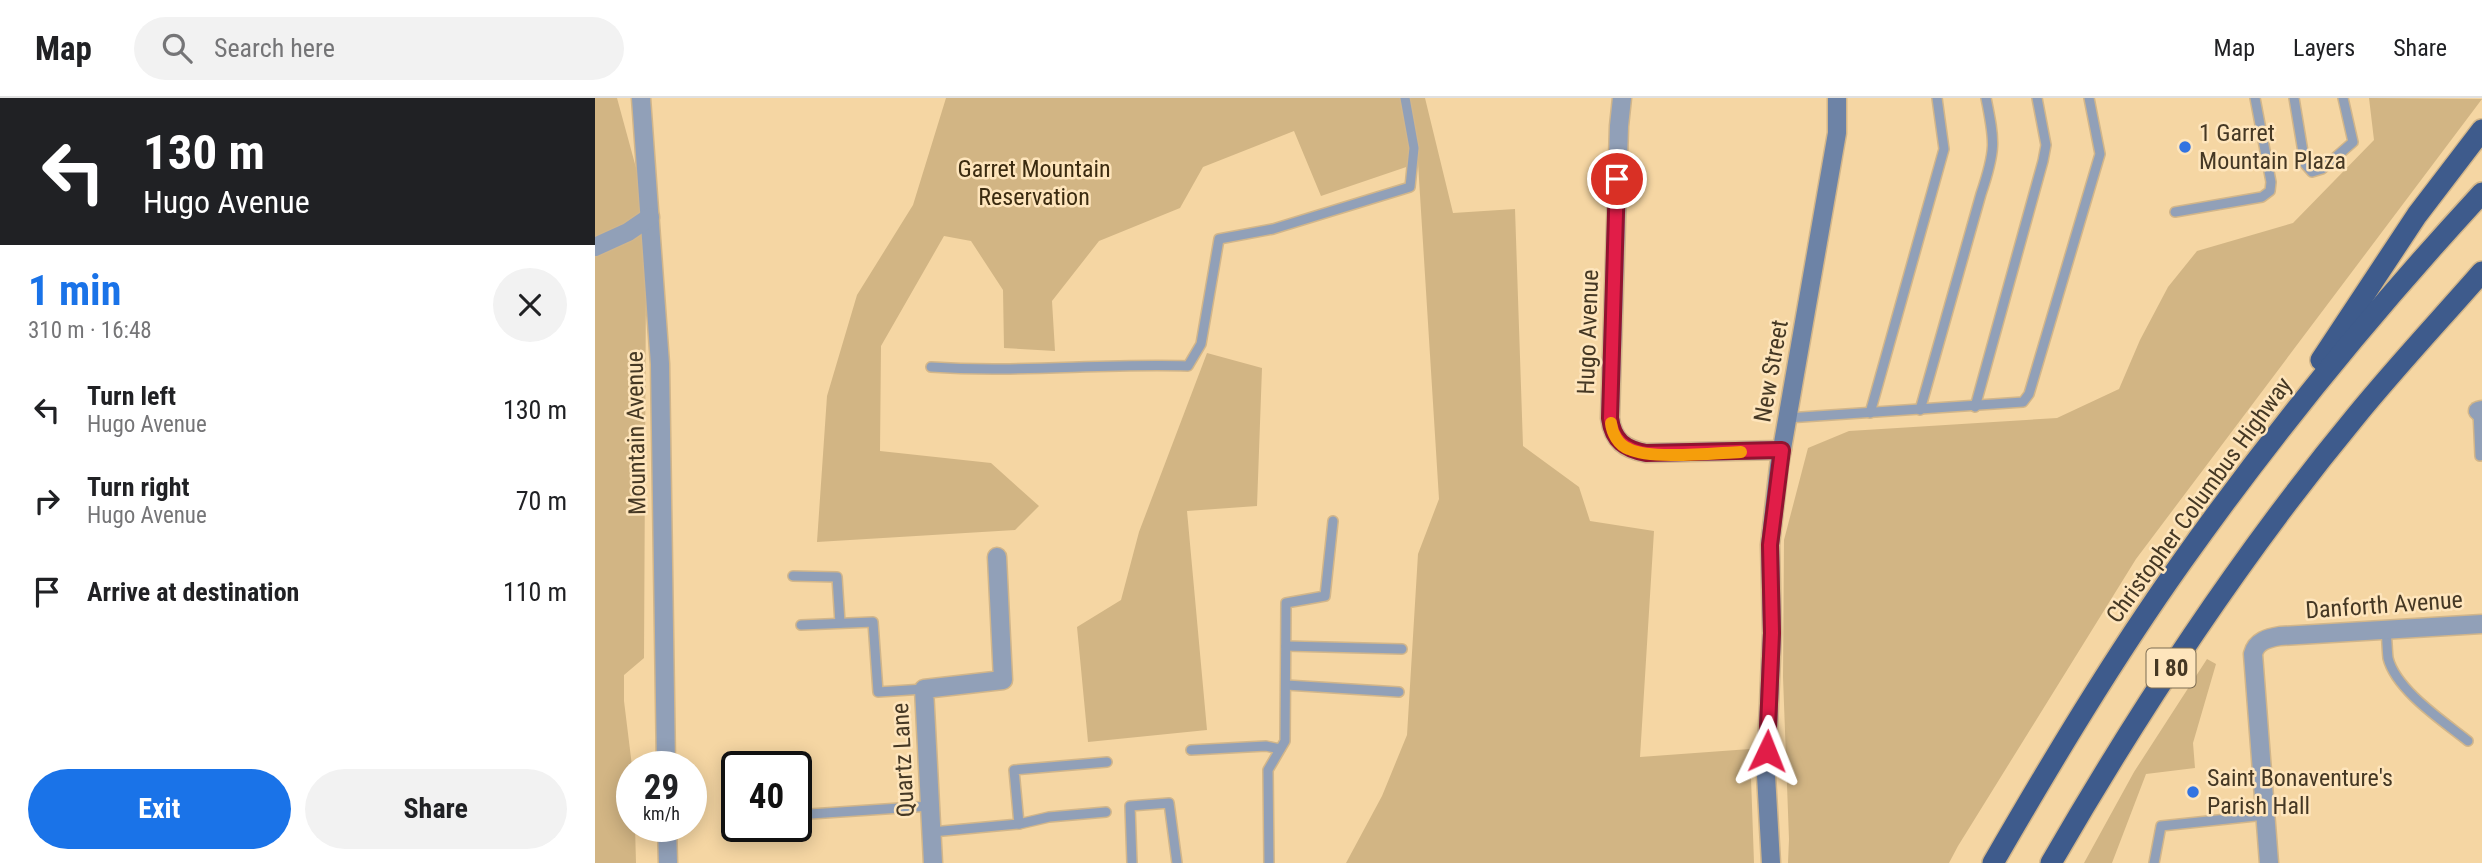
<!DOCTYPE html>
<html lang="en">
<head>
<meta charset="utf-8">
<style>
	body { margin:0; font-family:"Roboto Condensed",sans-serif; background:#f2f2f2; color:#202124; height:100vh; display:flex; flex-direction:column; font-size:26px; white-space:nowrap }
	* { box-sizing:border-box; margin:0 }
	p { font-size:23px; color:#757577 }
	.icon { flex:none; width:38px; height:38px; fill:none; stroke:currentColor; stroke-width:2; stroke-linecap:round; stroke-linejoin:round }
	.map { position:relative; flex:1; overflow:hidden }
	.details { display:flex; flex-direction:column; background:#fff; width:595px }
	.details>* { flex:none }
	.banner { background:#202124; color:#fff; overflow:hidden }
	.speed { position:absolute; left:21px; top:653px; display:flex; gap:14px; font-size:35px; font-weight:700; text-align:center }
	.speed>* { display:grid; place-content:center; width:91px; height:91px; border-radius:50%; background:#fff; box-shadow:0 4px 18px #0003; line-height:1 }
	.speed small { font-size:18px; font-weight:400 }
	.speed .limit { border:4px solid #111; border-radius:10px; background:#fff; color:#111 }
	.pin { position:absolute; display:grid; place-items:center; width:60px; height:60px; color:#fff; margin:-30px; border:4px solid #fff; border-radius:50%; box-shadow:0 2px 7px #0007 }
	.me { position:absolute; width:77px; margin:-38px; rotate:2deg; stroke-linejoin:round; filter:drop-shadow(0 0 5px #0008) }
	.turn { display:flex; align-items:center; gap:24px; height:147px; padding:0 28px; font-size:32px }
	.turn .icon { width:91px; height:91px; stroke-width:2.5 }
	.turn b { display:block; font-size:49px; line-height:60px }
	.round { display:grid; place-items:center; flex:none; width:74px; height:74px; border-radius:37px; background:#f2f2f2 }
	.head { display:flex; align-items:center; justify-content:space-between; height:119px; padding:0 28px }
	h1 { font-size:42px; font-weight:700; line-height:52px; color:#1a73e8 }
	.button { display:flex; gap:14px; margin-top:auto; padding:14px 28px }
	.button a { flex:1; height:80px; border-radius:42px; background:#1a73e8; color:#fff; font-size:28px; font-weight:700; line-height:80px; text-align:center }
	.button a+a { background:#f2f2f2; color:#202124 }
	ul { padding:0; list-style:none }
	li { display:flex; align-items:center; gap:21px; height:91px; padding:0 28px }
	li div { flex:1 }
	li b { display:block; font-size:26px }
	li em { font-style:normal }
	header { display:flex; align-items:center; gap:42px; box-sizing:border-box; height:98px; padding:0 35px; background:#fff; border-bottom:2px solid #e0e0e0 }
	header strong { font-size:33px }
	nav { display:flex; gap:38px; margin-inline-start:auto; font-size:24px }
	.search { width:490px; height:63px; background:#f2f2f2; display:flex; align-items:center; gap:18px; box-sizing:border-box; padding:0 24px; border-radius:38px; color:#757577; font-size:26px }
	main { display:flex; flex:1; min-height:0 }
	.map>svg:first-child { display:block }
</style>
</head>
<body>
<header>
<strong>Map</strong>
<div class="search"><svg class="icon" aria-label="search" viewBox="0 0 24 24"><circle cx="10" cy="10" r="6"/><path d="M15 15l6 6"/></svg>Search here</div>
<nav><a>Map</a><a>Layers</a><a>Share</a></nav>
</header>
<main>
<section class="details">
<div class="banner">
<div class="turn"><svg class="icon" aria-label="left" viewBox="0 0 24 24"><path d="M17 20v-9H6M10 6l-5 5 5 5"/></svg><div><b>130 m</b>Hugo Avenue</div></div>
</div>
<div class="head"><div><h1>1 min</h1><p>310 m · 16:48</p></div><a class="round"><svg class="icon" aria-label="close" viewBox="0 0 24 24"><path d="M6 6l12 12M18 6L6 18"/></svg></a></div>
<ul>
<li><svg class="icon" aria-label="left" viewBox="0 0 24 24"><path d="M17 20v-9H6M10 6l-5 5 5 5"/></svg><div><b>Turn left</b><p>Hugo Avenue</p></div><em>130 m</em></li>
<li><svg class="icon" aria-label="right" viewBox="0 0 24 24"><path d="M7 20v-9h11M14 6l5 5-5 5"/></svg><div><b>Turn right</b><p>Hugo Avenue</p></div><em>70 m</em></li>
<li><svg class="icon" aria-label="arrive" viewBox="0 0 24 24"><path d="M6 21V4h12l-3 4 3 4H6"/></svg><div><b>Arrive at destination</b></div><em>110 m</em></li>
</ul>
<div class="button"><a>Exit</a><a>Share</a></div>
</section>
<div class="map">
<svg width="1887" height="765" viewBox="0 0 1887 765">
	<rect width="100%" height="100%" fill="#f5d6a3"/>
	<g fill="#d2b584">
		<polygon points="0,0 22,0 43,77 51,180 49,560 29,577 29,603 37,668 37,728 40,728 41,765 0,765"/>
		<polygon points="351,0 830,0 858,115 920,111 928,348 984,389 995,423 1059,433 1045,659 1155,651 1159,765 751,765 787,698 812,637 823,456 844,401 823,65 726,98 699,33 608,69 585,110 504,143 457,203 460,253 409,250 408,192 376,143 349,138 286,248 285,353 396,365 444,408 420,432 222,444 232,298 262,197 318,107"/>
		<polygon points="1774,0 1887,1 1541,461 1363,748 1354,765 1193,765 1194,741 1188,579 1189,442 1213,350 1254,333 1462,320 1524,291 1545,242 1573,189 1602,153 1698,125 1779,42"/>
		<polygon points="612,255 667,270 662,408 592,413 612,632 493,644 482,529 526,502 544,434"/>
		<polygon points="1612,561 1621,566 1598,645 1600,670 1551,676 1517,765 1489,765 1539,674"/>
	</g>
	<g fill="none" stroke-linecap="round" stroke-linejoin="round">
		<defs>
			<g id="lane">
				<polyline points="1699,0 1710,66 1717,74 1727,71 1758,44 1748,0"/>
				<polyline points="1580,114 1667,99 1675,93 1676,84 1660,0"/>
				<path d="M336,269c86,6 172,-4 257,-1l13,-22 18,-105 54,-10 137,-42 4,-39 -9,-50"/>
				<polyline points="1380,309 1448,63 1451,47 1442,0"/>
				<path d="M1325,312l61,-216c15,-44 14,-52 5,-96"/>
				<polyline points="1883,313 1885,358"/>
				<polyline points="1275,315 1349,51 1342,0"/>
				<polyline points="1192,320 1428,304 1434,296 1505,56 1494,0"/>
				<polyline points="198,478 242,479 245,525"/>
				<polyline points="206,527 278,524 283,594 329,591"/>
				<path d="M1791,532c1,9 1,19 2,28 8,32 55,63 80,83"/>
				<polyline points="691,548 807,551"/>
				<polyline points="691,587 804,594"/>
				<polyline points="596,652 671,648 685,651"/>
				<polyline points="215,716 335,708"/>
				<polyline points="424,726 454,719 511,714"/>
				<polyline points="337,734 424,726 419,672 512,664"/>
				<polyline points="537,765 535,708 574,705 582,765"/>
				<polyline points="674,765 673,672 690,643 691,505 730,498 738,423"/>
				<polyline points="1559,765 1566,728 1670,717"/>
			</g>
			<g id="street">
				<polyline points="46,0 65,266 71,668"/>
				<path d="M1027,0l-3,28 -9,292c3,23 15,31 36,35l136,-3"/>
				<polyline points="0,149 33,134 55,119"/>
				<polyline points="1883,313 1887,312"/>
				<polyline points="72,728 73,765"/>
				<polyline points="338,765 329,591 408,582 402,459"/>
				<path d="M1674,765l-16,-209c3,-13 15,-16 27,-18l202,-12"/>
			</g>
			<polyline id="secondary" points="1176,765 1171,677 1177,535 1175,447 1184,368 1242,35 1242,0"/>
			<g id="highway">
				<polyline points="1726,262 1822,117 1887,32"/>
				<path d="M1398,765c59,-102 120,-204 188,-300 92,-130 193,-253 301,-370"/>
				<path d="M1456,765c90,-156 190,-308 305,-447 40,-49 84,-96 126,-144"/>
			</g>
		</defs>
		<use href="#lane" stroke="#d2b68a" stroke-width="12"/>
		<use href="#street" stroke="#d2b68a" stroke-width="21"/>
		<use href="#secondary" stroke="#d2b68a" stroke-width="21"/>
		<use href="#highway" stroke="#d2b68a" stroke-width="24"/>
		<use href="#lane" stroke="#91a0b8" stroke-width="9"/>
		<use href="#street" stroke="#91a0b8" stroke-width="18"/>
		<use href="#secondary" stroke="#6d83a6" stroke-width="18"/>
		<use href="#highway" stroke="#3e5b8c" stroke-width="21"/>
	</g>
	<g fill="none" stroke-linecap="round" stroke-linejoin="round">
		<defs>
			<path id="route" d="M1022,81l-7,239c3,23 15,31 36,35l136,-3 -12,95 2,88 -5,118"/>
		</defs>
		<use href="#route" stroke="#92132f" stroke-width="18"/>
		<use href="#route" stroke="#e11d48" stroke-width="12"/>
		<path stroke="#f59e0b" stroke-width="12" d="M1016,325c1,10 7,22 18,26 22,11 86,4 112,3"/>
	</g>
	<g fill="#3273e1" stroke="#fee5bc" stroke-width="2.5">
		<circle cx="1590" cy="49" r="7"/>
		<circle cx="1598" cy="694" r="7"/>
	</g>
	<g text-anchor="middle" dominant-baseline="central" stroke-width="5" stroke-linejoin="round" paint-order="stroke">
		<rect fill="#fee5bc" stroke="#7c6c52" stroke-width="2" x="1551.5" y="550.5" width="49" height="39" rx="5"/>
		<g font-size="23" font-weight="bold" fill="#453824">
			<text x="1576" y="570">I 80</text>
		</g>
		<g font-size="24" fill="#453824" stroke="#fee5bc" text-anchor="start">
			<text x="1604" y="35">1 Garret<tspan x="1604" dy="28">Mountain Plaza</tspan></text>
			<text x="1612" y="680">Saint Bonaventure's<tspan x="1612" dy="28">Parish Hall</tspan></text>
		</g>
		<g font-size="24" fill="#3b2b10" stroke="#fee5bc">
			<text x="439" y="71">Garret Mountain<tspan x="439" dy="28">Reservation</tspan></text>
		</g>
		<g font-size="24" fill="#453824" stroke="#fee5bc">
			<text transform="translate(993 234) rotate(-88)">Hugo Avenue</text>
			<text transform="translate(1176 273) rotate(-80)">New Street</text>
			<text transform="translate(41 335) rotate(-91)">Mountain Avenue</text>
			<text transform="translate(1604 402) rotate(-54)">Christopher Columbus Highway</text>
			<text transform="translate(1789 507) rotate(-4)">Danforth Avenue</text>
			<text transform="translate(308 662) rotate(-93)">Quartz Lane</text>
		</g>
	</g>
</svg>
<div class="speed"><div>29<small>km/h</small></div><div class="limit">40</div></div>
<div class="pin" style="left:1022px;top:81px;background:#d93025"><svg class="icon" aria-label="arrive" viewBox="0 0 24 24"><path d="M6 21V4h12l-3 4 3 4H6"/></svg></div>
<svg class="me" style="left:1172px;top:653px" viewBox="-20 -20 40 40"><path d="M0-17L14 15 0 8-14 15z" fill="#e11d48" stroke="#fff" stroke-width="4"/></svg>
</div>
</main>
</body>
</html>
